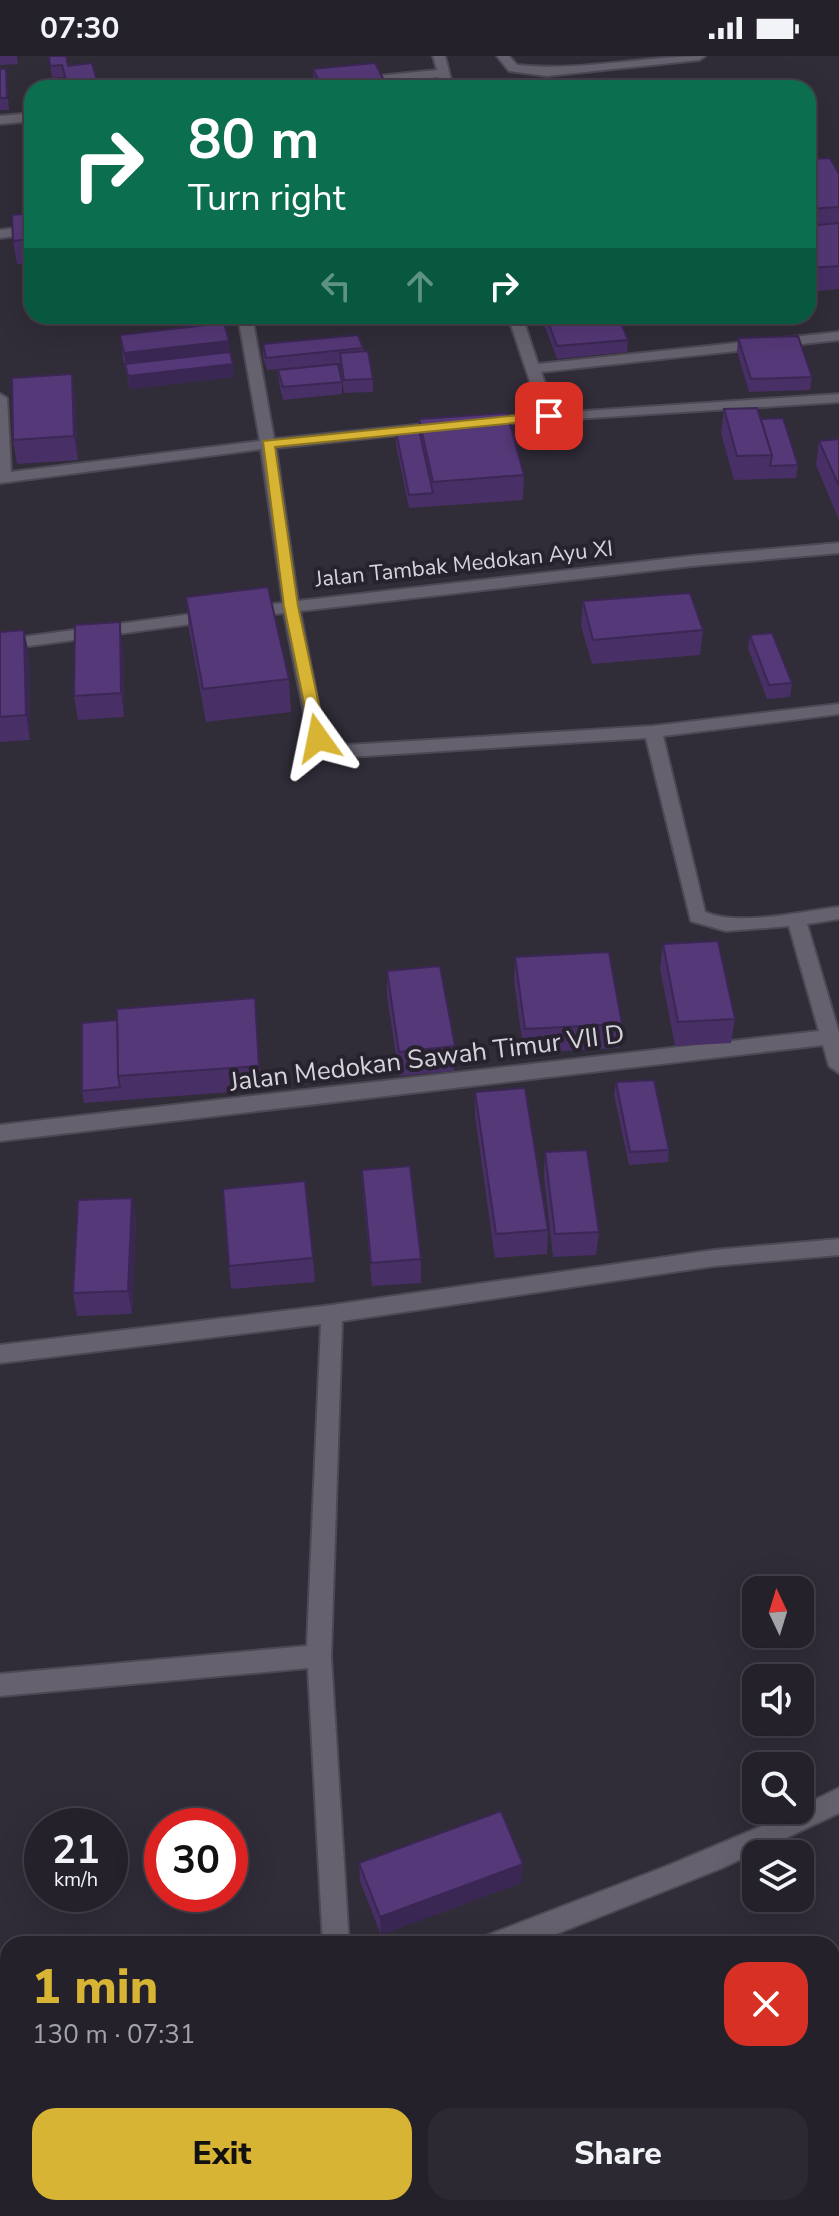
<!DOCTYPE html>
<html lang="en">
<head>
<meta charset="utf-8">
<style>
	body { margin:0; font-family:"Nunito Sans",sans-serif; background:#2c2932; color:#f1f3f6; height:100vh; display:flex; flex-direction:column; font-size:30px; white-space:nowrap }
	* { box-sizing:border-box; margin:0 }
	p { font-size:26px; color:#a3a3a8 }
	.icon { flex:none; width:44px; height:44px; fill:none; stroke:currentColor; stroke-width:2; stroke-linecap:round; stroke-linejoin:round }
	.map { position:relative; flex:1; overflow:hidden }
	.drawer { position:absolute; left:0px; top:1880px; width:840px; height:280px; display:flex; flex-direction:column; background:#24212a; border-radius:24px 24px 0 0; box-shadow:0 8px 32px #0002,0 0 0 2px #413e47 }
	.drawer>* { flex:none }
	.hud { position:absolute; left:24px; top:24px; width:792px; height:244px; border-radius:24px; box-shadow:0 8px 32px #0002,0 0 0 2px #413e47; background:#0b6e4f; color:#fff; overflow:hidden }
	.needle { width:52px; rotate:356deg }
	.controls { position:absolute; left:742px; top:1520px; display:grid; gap:16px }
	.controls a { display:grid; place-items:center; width:72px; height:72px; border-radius:16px; background:#24212a; box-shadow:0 8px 32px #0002,0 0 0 2px #413e47; font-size:40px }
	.speed { position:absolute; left:24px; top:1752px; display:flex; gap:16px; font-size:40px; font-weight:700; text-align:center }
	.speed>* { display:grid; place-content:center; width:104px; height:104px; border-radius:50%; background:#24212a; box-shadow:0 8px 32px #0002,0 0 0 2px #413e47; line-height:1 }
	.speed small { font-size:20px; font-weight:400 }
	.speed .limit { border:12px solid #d22; background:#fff; color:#111 }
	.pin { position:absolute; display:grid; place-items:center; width:68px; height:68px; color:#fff; margin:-34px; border-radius:16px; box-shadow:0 4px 12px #0006 }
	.me { position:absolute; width:88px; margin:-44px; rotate:348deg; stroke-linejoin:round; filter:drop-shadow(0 0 6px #0008) }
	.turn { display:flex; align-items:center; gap:28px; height:168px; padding:0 32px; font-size:36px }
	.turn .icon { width:104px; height:104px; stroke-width:2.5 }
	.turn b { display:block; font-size:56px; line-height:68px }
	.lanes { display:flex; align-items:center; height:76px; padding:0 32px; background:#0003; justify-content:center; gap:40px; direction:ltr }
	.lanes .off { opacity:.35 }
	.round { display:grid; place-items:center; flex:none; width:84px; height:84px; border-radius:24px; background:#2c2932 }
	.overview { display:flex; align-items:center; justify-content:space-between; height:136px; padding:0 32px }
	h1 { font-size:48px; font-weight:800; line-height:60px; color:#d8b434 }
	.button { display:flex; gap:16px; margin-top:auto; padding:16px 32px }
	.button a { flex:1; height:92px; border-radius:24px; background:#d8b434; color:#111; font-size:32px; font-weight:800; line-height:92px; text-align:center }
	.button a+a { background:#2c2932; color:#f1f3f6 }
	.status { display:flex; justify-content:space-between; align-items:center; height:56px; padding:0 40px; background:#24212a; direction:ltr }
	.status svg { height:22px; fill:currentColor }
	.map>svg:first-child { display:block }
</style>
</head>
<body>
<div class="status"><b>07:30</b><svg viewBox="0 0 49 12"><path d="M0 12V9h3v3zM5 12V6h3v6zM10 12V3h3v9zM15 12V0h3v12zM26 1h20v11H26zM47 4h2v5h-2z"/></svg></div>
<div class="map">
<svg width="839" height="2160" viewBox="0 0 839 2160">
	<rect width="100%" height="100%" fill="#302c38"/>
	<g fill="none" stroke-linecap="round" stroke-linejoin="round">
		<defs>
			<g id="minor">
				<polygon points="433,0 445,0 453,32 441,32 438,21 334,32 293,32 299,28 437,14"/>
				<path d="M497,0h12l8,9c62,7 125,-9 188,-9l-6,4 -152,16 -38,-5z"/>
				<polygon points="32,57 32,65 0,68 0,60"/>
				<polygon points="32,170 32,178 0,182 0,174"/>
				<path d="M238,260h14l22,123 171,-17 7,4 -7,4 -169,18 22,153 394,-45 147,-13v10l-147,13 -392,45 23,117 8,14 17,3 305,-19 186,-22v10l-176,22 42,176c35,15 97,-1 134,-5v12l-32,5 32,109v40l-10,-7 -6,-21 -823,96v-16l819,-94 -30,-105 -63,5 -35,-10 -45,-183 -298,19 -29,-7 -12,-22 -23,-115 -38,4 -8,-5 8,-5 37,-4 -22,-154 -261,34v-89l7,4 4,74 249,-31z"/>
				<polygon points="508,260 522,260 538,308 839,276 839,284 541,316 555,357 839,338 839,346 480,369 480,363 485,362 541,358"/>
				<polygon points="214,555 220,556 220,564 0,594 0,584"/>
				<polygon points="839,1183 839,1199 714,1210 342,1265 331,1600 349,1888 323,1888 308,1612 0,1640 0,1618 307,1590 321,1268 0,1307 0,1289 332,1249 714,1194"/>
				<polygon points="839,1732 839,1757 722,1812 531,1888 484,1888 488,1879 667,1810 800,1754 800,1751"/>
				<polygon points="8,2050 8,2078 0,2081 0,2053"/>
				<polygon points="349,2152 377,2152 378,2160 350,2160"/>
			</g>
		</defs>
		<use href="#minor" stroke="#4d4954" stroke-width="4"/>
		<use href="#minor" fill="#66616e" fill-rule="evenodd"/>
	</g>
	<g fill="#483066">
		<polygon points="0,0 17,0 18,8 0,9"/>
		<polygon points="49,0 68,10 99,32 66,32 64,21 52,22"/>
		<polygon points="0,13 6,13 9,54 0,54"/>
		<polygon points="313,13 388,32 314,32"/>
		<polygon points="808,103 839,118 839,233 808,236"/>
		<polygon points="32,157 32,207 17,208 13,185"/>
		<polygon points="541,260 618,260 628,284 627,296 557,303"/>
		<polygon points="120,279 230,296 234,321 130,333 123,303"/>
		<polygon points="738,282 812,321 810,334 749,336 737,295"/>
		<polygon points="263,288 363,292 373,323 373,336 344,337 340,307 267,314 263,301"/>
		<polygon points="278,314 342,326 342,338 283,344 279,327"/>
		<polygon points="72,318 75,342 78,404 17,408 13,384"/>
		<polygon points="724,353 761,363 798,409 796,422 734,424 721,377"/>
		<polygon points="419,363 524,419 523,444 409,452 396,389 396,376 419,374"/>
		<polygon points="839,383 839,464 816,409 819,385"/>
		<polygon points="186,541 289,623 291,656 206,666 189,574"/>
		<polygon points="583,545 703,574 700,599 592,608 581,570"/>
		<polygon points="0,576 29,598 30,684 0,686"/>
		<polygon points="750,579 792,627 790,641 767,643 748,592"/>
		<polygon points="123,591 124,661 78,664 74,640"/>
		<polygon points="663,888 735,963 731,987 675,990 660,912"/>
		<polygon points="515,901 622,968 619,992 524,997 514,925"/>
		<polygon points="387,915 455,990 454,1015 399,1020 387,940"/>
		<polygon points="255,942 261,1034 84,1047 82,1035 117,964"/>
		<polygon points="616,1026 669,1094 668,1106 629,1109 614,1039"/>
		<polygon points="475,1036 548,1174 547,1198 495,1202 475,1060"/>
		<polygon points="545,1096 599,1176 596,1199 553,1201 544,1120"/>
		<polygon points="362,1114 421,1203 421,1227 372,1230 363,1137"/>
		<polygon points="132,1142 136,1165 132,1258 77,1260 73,1237"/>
		<polygon points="313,1202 315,1226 231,1233 229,1210"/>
		<polygon points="359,1807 523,1808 521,1827 381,1879 360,1825"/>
	</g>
	<g fill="#3b2753">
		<polygon points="229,285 231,309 233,308 234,321 130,333 124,297"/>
		<polygon points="72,318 75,342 78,404 74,380"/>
		<polygon points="120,566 123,591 124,661 121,637"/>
		<polygon points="24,574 29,598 30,684 26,659"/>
		<polygon points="132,1142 136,1165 132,1258 128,1235"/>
		<polygon points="523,1808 521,1827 381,1879 380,1861"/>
		<polygon points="3,2140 8,2152 10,2154 10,2160 2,2160"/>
		<rect x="120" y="2152" width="5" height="8"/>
	</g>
	<g fill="#543877" stroke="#3b2753" stroke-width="2">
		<polygon points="49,0 66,0 68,10 92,7 99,32 68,32 62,9 50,10"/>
		<polygon points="375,7 388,32 322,32 313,13"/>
		<polygon points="0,13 6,13 7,42 0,42"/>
		<polygon points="830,102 839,118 839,151 808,153 808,103"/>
		<polygon points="32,157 32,183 13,185 12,159"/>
		<polygon points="839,167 839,210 808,212 808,170"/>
		<polygon points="546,260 618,260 628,284 557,290"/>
		<polygon points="224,267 229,285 124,297 120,279"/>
		<polygon points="358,279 363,292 266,302 263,288"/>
		<polygon points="798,280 812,321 751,323 738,282"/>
		<polygon points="368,295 373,323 344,324 340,297"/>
		<polygon points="230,296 233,308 128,320 125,308"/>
		<polygon points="338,308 342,326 283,331 278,314"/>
		<polygon points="72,318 74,380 13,384 12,322"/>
		<polygon points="757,352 772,399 737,400 724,353"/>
		<polygon points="507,357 524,419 433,426 419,363"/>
		<polygon points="783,362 798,409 770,410 772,399 761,363"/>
		<polygon points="419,374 433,437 409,439 396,376"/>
		<polygon points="839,383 839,430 819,385"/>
		<polygon points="268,531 289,623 203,633 186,541"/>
		<polygon points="690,537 703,574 593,584 583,545"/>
		<polygon points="120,566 121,637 74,640 75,569"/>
		<polygon points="24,574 26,659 0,661 0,576"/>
		<polygon points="772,577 792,627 769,629 750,579"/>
		<polygon points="718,885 735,963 678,966 663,888"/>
		<polygon points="609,896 622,968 525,973 515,901"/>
		<polygon points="440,910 455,990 399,996 387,915"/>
		<polygon points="255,942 259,1010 118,1020 117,953"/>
		<polygon points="117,964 118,1020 120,1031 82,1035 82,967"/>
		<polygon points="654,1024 669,1094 630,1096 616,1026"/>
		<polygon points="525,1032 548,1174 496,1178 475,1036"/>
		<polygon points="587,1094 599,1176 555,1178 545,1096"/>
		<polygon points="410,1110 421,1203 371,1207 362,1114"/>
		<polygon points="305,1125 313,1202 229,1210 223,1133"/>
		<polygon points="132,1142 128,1235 73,1237 78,1144"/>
		<polygon points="501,1755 523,1808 380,1861 359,1807"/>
		<polygon points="0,2140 3,2140 2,2160 0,2160"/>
		<polygon points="36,2152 120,2152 120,2160 35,2160"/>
		<polygon points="463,2152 536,2152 537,2160 464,2160"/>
	</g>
	<polygon fill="#d8b434" stroke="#8c7522" stroke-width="2" points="549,356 554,357 554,363 275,391 298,550 326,682 318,687 312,686 284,550 263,385"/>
	<g text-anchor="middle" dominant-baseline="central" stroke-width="8" stroke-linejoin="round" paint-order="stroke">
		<g font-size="22" fill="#d6d3db" stroke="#27222e">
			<text transform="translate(464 508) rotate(-6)">Jalan Tambak Medokan Ayu XI</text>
		</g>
		<g font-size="26" fill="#d6d3db" stroke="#27222e">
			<text transform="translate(427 1002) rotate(-7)">Jalan Medokan Sawah Timur VII D</text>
		</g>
	</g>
</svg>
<div class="controls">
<a><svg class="needle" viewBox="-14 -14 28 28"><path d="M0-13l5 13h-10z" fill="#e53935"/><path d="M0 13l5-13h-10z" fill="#a3a3a8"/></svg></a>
<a><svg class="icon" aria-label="sound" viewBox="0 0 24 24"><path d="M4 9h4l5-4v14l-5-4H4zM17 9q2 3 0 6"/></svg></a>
<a><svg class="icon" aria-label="search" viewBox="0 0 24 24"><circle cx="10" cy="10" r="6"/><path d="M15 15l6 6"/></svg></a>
<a><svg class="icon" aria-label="layers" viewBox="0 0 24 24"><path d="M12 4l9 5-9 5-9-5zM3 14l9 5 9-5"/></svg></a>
</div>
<div class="speed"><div>21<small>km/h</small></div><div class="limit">30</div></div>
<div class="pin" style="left:549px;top:360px;background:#d93025"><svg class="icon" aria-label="arrive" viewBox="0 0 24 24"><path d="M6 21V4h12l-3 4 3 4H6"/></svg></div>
<svg class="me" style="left:318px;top:682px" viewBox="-20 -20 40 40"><path d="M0-17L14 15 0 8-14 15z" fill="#d8b434" stroke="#fff" stroke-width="4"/></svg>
<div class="hud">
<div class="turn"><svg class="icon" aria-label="right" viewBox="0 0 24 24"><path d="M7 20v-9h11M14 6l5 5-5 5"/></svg><div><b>80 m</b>Turn right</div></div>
<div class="lanes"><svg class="icon off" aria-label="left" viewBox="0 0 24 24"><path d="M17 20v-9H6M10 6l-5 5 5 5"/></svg><svg class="icon off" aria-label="ahead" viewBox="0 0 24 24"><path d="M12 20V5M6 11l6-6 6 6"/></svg><svg class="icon" aria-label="right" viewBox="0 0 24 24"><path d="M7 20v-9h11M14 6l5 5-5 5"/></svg></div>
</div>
<section class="drawer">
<div class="overview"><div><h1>1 min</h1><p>130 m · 07:31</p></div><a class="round" style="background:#d93025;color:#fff"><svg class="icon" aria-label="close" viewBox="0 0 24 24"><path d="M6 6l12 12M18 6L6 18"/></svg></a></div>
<div class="button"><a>Exit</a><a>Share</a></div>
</section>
</div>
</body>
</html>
